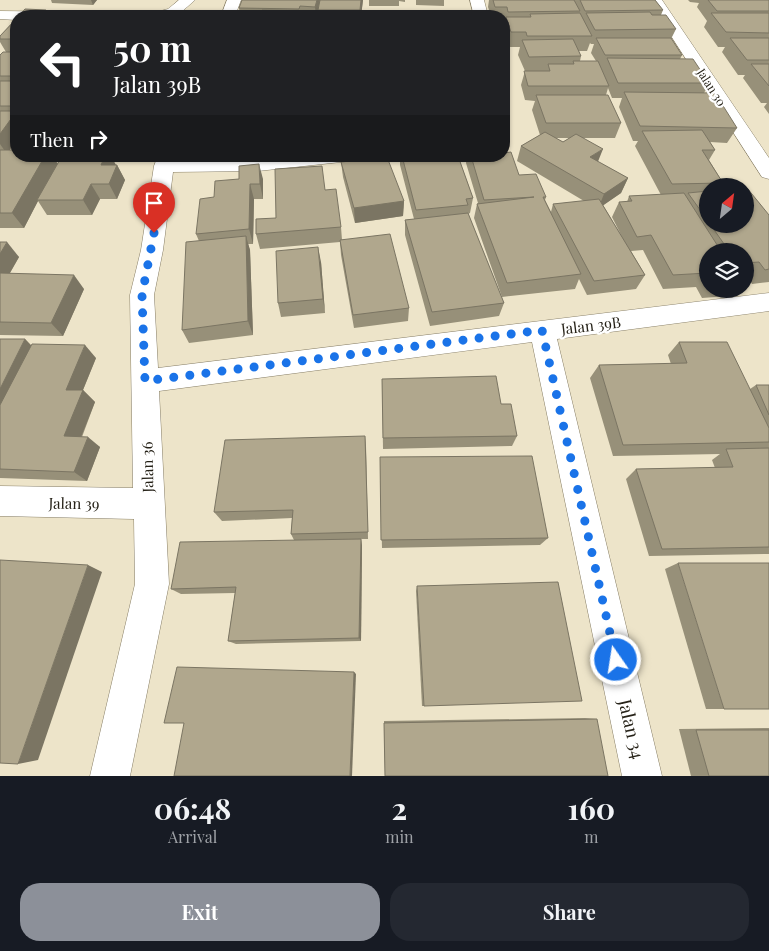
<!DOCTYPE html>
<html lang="en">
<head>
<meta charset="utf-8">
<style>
	body { margin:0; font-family:"Playfair Display",serif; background:#242831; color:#f1f3f6; height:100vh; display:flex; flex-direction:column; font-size:19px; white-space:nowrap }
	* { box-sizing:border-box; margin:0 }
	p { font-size:16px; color:#9ea1a6 }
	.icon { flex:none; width:28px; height:28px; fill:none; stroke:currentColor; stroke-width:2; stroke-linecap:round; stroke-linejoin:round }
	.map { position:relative; height:776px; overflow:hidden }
	.drawer { display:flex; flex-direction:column; background:#171b24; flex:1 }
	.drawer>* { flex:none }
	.guide { position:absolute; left:10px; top:10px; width:500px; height:152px; border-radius:20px; box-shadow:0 1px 4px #0004; background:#202124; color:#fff; overflow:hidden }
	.needle { width:32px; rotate:29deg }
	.buttons { position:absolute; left:699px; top:178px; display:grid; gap:10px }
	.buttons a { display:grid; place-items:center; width:55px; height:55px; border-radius:50%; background:#171b24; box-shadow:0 1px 4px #0004; font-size:25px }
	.pin { position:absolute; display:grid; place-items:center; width:42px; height:42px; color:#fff; margin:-51px -21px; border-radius:50% 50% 50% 0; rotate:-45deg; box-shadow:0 0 5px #0007 }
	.pin .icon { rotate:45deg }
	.me { position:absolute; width:55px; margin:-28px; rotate:347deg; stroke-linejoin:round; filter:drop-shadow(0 0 4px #0008) }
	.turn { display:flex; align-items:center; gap:18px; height:105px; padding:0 20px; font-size:22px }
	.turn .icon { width:65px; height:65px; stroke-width:2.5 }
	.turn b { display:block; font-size:35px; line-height:42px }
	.then { display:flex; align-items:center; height:48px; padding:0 20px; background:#0003; gap:10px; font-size:19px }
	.eta { display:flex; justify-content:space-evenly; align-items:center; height:85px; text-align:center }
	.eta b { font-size:30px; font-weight:700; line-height:35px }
	.primary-button { display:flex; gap:10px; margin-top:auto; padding:10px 20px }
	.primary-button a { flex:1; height:58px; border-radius:20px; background:#8c9099; color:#fff; font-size:20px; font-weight:700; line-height:58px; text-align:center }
	.primary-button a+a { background:#242831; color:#f1f3f6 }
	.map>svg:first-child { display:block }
</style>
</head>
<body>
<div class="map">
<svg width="769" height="776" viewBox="0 0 769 776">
	<rect width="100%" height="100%" fill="#ede4c9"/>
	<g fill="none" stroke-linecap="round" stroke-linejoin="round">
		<defs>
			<g id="minor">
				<polygon points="179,0 195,0 178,15 151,16 153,13 168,9"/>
				<polygon points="227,0 241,0 235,16 221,16"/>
				<polygon points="470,0 484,0 488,16 474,16"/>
				<polygon points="648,0 662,0 769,158 769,179 762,177"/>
				<polygon points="0,11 77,12 82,13 84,16 16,16 16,20 0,19"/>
				<polygon points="158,156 178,156 176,160 351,156 348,160 341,162 258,171 173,172 163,250 154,295 158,368 769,293 769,311 557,339 662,776 622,776 532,342 159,391 169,584 130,776 90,776 135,584 134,519 0,516 0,486 133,488 130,295 141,250 154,166"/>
			</g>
		</defs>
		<use href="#minor" stroke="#867d65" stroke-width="1"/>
		<use href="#minor" fill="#fff" fill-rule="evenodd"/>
	</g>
	<g fill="#979079" fill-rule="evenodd">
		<polygon points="51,0 97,0 93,5 52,3"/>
		<polygon points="242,0 363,0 361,16 238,16 240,14 239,8"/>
		<polygon points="369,0 405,0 405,2 399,1 399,6 369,6"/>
		<polygon points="416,0 444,0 444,6 416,5"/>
		<path d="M489,0h166l8,10 -2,5 15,14 -5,10 11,16 -2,4 29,24 -5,10 33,35 -10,15 -17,-1 5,8 -6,10 14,23 -2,3h-13v38h37l24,-9v67l-17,2 -5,-8h-2v-25h-37v38h27l-6,7 -27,2 -6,-11 -33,2 -20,-39 -12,1 14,24 -9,14 -49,6 -8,-16 -4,10 -73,8 -28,-79 3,-14 1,-1 -12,-40 1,-7h37l15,19 27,22 -1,3 6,12 2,-8 31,-3 -67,-40 4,-15 19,-11 -8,-25 3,-9 -10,-1 -4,-15 4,-14 -7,-16 2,-8h-12l-4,-14 1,-10 -1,-2v-5h-13l-3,-9zM590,43l1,1h3l-3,9 5,8h-16l1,-5 -2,-5h8zM608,88l4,10h10l-3,9 14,34h5l-3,5 26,49 -32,1 -2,6h-8l-7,15 9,18 -18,-30 18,-12 7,-15 -30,-16 -15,-24h32l6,-15 -15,-28zM556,138h14l-7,4z"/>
		<polygon points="688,0 769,0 769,114 764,107 767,103 761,103 743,78 745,75 738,75 722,52 725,47 718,47 704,27 707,21 697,7 699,3 690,2"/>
		<polygon points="16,19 16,141 10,150 16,156 53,156 58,164 62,156 134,156 134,157 112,157 115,165 117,165 125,180 117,199 100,199 92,215 47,215 38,201 24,228 0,228 0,55 6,52 0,42 0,36"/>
		<polygon points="400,156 458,156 473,198 470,213 468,214 504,303 499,316 430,326 405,235 405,220 414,219 400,165"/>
		<polygon points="341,162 404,201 403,216 355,223 343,177"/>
		<polygon points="263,179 263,199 254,199 253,244 248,244 250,250 253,335 189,343 182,330 199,241 196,234 214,197"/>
		<polygon points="325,190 341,227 342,240 409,308 408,321 354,328 341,255 340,242 260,249 256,234 276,218"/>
		<polygon points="0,242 19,257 10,273 84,289 63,336 0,335"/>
		<polygon points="321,262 325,313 281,317 278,303"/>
		<polygon points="0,339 25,339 31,345 96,358 83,390 95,402 82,437 100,447 87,481 0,478"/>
		<polygon points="679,342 750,389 756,385 769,385 769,554 649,556 626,479 636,469 715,468 712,460 720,454 613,456 590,378 599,365 671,364 668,355"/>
		<polygon points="382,379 501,404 517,436 512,446 383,449"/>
		<polygon points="365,436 368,539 361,539 362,546 361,641 236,644 228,641 235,593 181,594 171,589 294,540 291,534 292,518 222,521 214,512"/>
		<polygon points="380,457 548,538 540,545 382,548"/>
		<polygon points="678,563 724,709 706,709 665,569"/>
		<polygon points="417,586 424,706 422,706 416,591"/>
		<polygon points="585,718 597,719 385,776 384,721"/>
		<polygon points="769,728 769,776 691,776 679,729"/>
	</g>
	<g fill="#7b7563">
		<polygon points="91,0 97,0 93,5"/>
		<polygon points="317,0 321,0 318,10 318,14 316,16 315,7"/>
		<polygon points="361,0 363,0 361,16 360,16"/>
		<polygon points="16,112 16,141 7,154 0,144 0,134"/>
		<polygon points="603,149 597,164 590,157"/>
		<polygon points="45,156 53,156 58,165 37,200 38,201 24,228 12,213"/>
		<polygon points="105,156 111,156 116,165 109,180 101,165"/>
		<polygon points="259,164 263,179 263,199 260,184"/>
		<polygon points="117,165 125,180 117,199 109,184"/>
		<polygon points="628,178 621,193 598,209 604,194"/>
		<polygon points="91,184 100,199 92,215 83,200"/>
		<polygon points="250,184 254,199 253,244 249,229"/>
		<polygon points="404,201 403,216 355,223 354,208"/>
		<polygon points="246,236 250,250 253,335 248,321"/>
		<polygon points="7,242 19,257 0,290 0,254"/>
		<polygon points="318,247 321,262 325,313 323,299"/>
		<polygon points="74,275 84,289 63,336 51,323"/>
		<polygon points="25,339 38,353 0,432 0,389"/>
		<polygon points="85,345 96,358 78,402 66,390"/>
		<polygon points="83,390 95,402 77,447 64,436"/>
		<polygon points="365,436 366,446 368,539 368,532"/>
		<polygon points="88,437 100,447 87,481 74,472"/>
		<polygon points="361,539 362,546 361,641 359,638"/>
		<polygon points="88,565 102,572 38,760 18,764"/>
		<polygon points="354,672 356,674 352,776 350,776"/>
	</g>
	<g fill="#b0a78d" stroke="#7b7563">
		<polygon points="242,0 317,0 315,7 300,6 299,9 239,8"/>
		<polygon points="320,0 361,0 360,10 318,10"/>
		<polygon points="493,0 574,0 580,11 508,12 507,7 495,7"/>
		<polygon points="580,0 655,0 663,10 585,11"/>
		<polygon points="708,0 769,0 769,11 717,11"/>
		<polygon points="25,9 46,10 44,13 70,13 67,16 19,16"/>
		<polygon points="262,10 313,11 312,16 238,16 239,14 261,15"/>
		<polygon points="317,11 341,11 340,16 316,16"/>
		<polygon points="136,12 198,12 196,16 134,16"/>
		<polygon points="650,12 652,15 666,15 676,29 595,30 586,13"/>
		<polygon points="580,13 592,36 527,36 526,32 511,32 506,17 531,17 530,14"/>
		<polygon points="711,13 769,13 769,33 726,32"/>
		<polygon points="74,15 114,15 114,16 73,16"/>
		<polygon points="16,19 16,39 0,39 0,36"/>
		<polygon points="596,38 671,38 682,55 605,55"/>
		<polygon points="730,38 769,38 769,60 747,60"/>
		<polygon points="573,39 581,56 529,57 522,40"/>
		<polygon points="16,44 16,50 11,50"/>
		<polygon points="3,52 16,52 16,76 0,76 0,55"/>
		<polygon points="607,58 693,59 709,83 618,83"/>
		<polygon points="573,61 598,61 609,86 528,86 524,71 550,71 548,64 574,64"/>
		<polygon points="751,64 769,64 769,86"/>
		<rect x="0" y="81" width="16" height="25"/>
		<polygon points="624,92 715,93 737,128 640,126"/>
		<polygon points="536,95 608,95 621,123 546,123"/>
		<polygon points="0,111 16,111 16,112 0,134"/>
		<polygon points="702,130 715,150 702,150 723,183 672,184 642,131"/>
		<polygon points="545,132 563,142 576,134 603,149 590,157 628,178 604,194 521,146"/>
		<polygon points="0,150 16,150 16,156 45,156 12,213 0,213"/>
		<polygon points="511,152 519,175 536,174 546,197 543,197 581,274 507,283 477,204 534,197 484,200 471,156 504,156 504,153"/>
		<polygon points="62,156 105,156 101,165 117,165 109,184 91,184 83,200 37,200"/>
		<polygon points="402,156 458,156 473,198 466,199 468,205 416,210"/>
		<polygon points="387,157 404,201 354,208 341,162"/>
		<polygon points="259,164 260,184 250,184 249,229 196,234 200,199 214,197 215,181 239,179 239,166"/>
		<polygon points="322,166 325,190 336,189 341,227 256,234 256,219 276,218 275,169"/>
		<polygon points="745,188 747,188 769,215 769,269 765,270 759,262 745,263 745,251 729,251 710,224 745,224"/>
		<polygon points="708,191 708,221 688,193"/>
		<polygon points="684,193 721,251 708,251 708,274 707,273 673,275 651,235 637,237 619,202 632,201 629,196"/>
		<polygon points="599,199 645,275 594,281 553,204"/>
		<polygon points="468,213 504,303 432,312 405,220"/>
		<polygon points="390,234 409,308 353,315 340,240"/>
		<polygon points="246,236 248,321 182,330 186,242"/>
		<polygon points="0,242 7,242 0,254"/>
		<polygon points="318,247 323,299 278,303 276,251"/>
		<polygon points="0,273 74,275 51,323 0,322"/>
		<polygon points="0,339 25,339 0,389"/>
		<polygon points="679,342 727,342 769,428 769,442 623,445 599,365 687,363"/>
		<polygon points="32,344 85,345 66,390 83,390 64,436 88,437 74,472 0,469 0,405"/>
		<polygon points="496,376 501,404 511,404 517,436 383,438 382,379"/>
		<polygon points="756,385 769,385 769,415"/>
		<polygon points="365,436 368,532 291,534 293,510 214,512 225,440"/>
		<polygon points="769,448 769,547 662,549 636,469 733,467 726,449"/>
		<polygon points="532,456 548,538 381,540 380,457"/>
		<polygon points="361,539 359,638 228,641 236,587 171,589 180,542"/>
		<polygon points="0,560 88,565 18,764 0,763"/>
		<polygon points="678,563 769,563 769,709 724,709"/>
		<polygon points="558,582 582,701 424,706 417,586"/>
		<polygon points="177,667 354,672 350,776 174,776 184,723 164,723"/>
		<polygon points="597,719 608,776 385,776 384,723"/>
		<polygon points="696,730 769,730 769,776 709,776"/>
	</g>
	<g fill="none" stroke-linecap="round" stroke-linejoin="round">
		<polyline stroke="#1a73e8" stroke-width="9" stroke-dasharray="0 16.2" points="154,233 142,295 145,381 542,330 616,660"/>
	</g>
	<g text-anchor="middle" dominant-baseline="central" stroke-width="4.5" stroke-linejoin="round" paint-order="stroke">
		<g font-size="12" fill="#262218" stroke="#fff">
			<text transform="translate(712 87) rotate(57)">Jalan 30</text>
		</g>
		<g font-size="15" fill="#262218" stroke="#fff">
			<text transform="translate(591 325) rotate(-7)">Jalan 39B</text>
			<text transform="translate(147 467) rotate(-91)">Jalan 36</text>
			<text transform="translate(74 503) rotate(1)">Jalan 39</text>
		</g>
		<g font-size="18" fill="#262218" stroke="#fff">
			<text transform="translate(632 729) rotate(77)">Jalan 34</text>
		</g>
	</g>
</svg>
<div class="buttons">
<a><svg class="needle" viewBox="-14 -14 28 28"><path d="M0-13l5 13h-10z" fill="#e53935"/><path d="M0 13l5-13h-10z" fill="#9ea1a6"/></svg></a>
<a><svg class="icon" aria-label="layers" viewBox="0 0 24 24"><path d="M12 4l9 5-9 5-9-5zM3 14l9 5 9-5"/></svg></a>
</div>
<div class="pin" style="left:154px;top:233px;background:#d93025"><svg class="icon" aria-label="arrive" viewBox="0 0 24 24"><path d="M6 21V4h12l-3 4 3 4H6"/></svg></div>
<svg class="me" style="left:616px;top:660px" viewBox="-20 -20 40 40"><circle r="17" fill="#1a73e8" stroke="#fff" stroke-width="3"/><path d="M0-11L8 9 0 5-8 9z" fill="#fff"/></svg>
<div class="guide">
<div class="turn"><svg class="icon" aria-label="left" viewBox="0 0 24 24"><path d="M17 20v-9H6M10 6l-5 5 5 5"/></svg><div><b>50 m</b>Jalan 39B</div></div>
<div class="then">Then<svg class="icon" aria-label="right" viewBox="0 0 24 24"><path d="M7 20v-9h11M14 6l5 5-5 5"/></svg></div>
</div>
</div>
<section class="drawer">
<div class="eta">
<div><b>06:48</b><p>Arrival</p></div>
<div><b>2</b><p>min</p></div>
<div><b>160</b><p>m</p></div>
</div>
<div class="primary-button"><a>Exit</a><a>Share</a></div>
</section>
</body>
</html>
